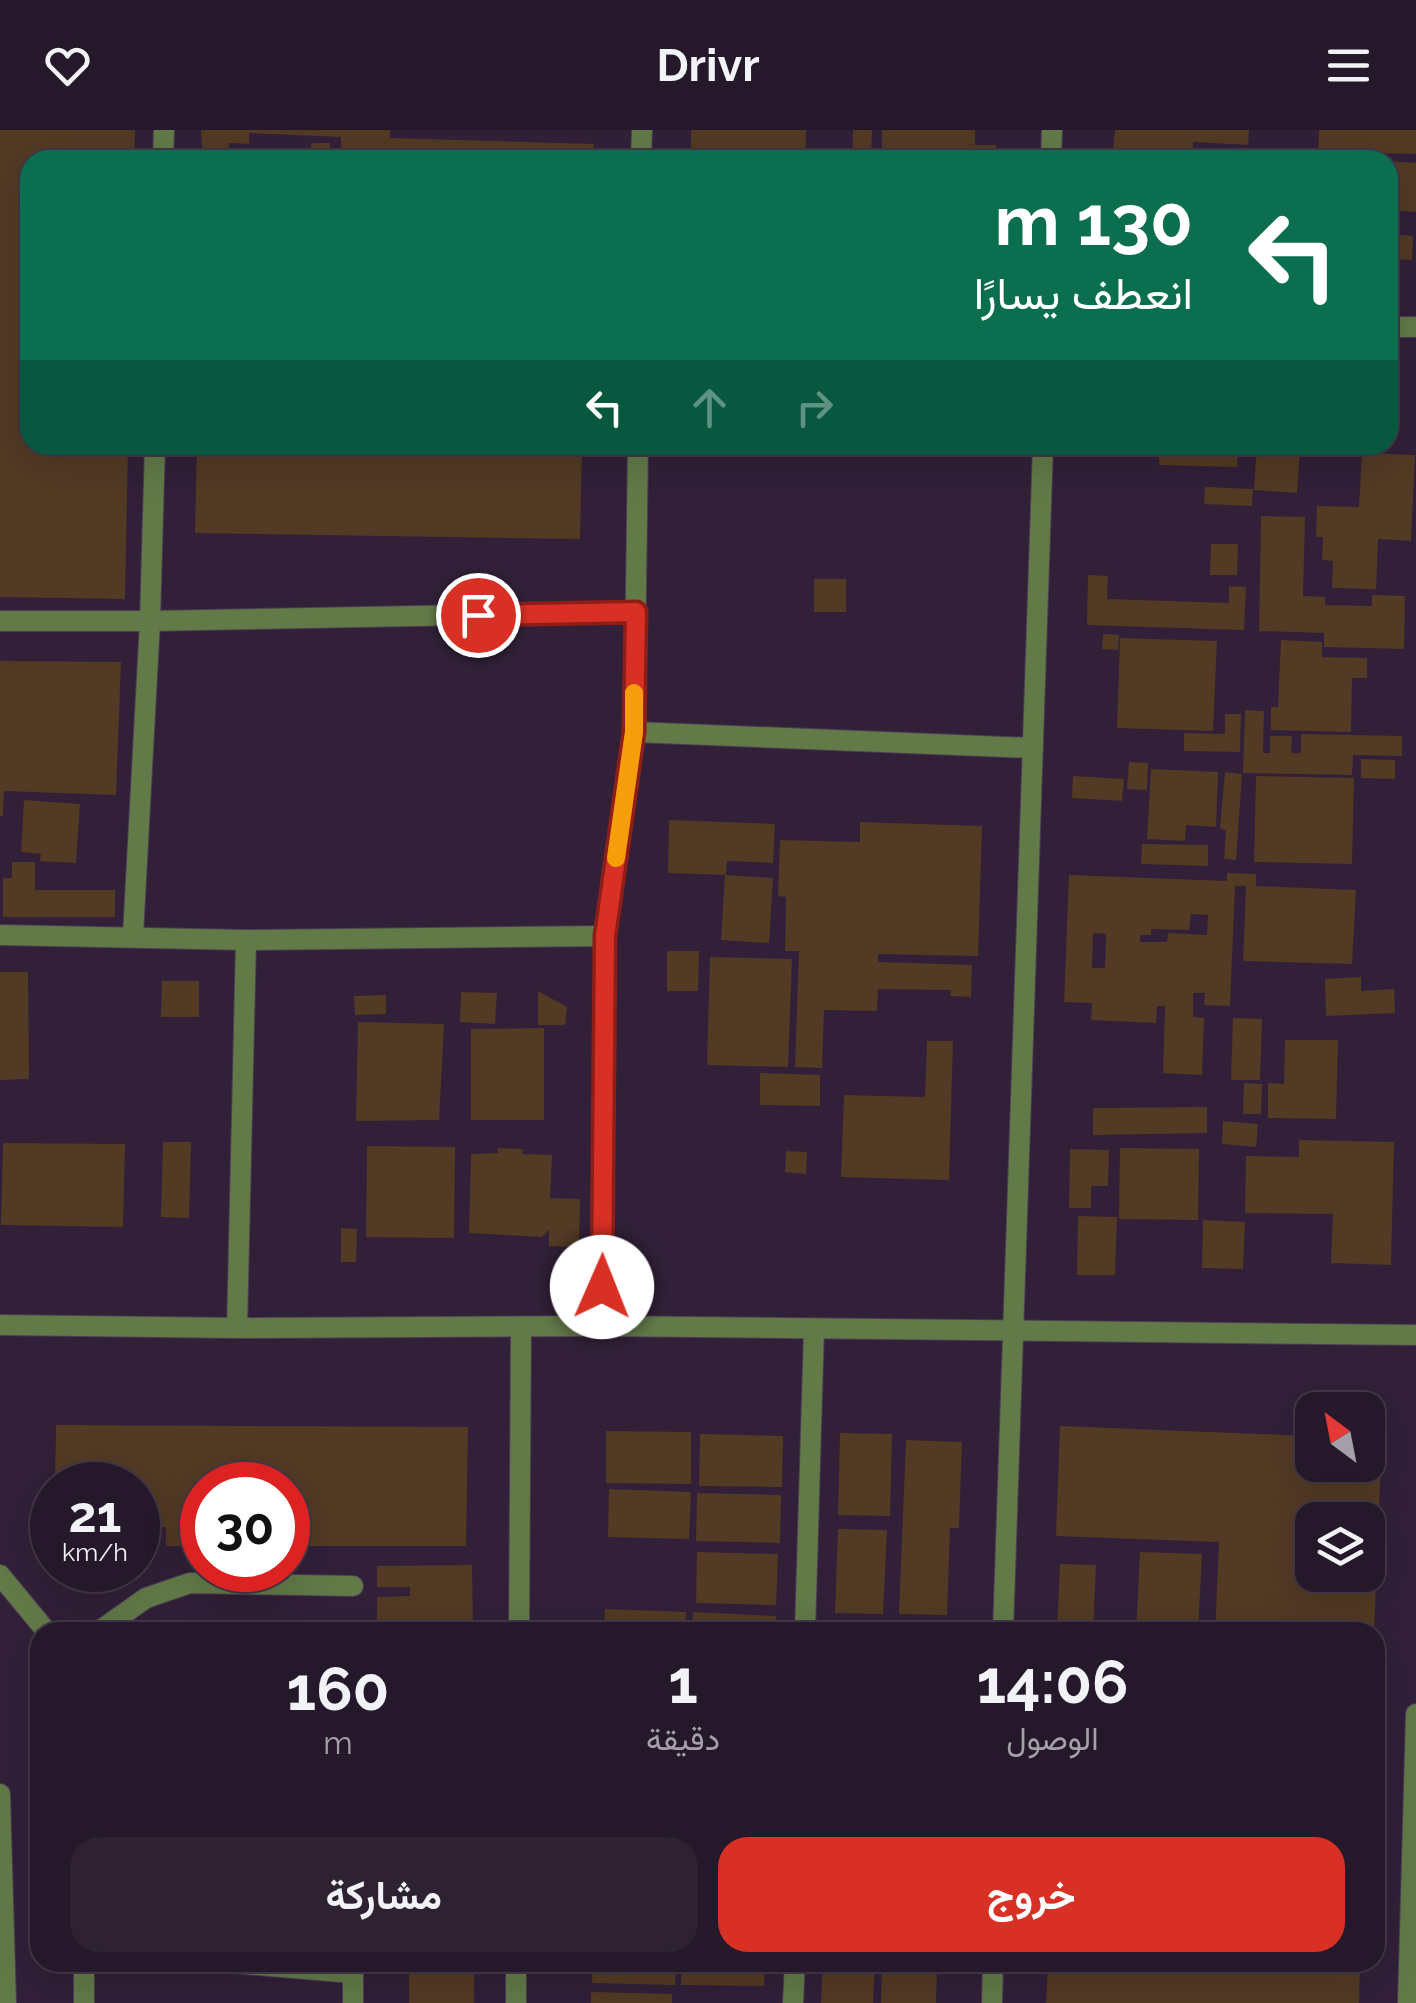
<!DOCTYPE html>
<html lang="ar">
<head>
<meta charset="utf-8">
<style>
	body { margin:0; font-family:Raleway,Vazirmatn,sans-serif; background:#2d2132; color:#f1f3f6; direction:rtl; height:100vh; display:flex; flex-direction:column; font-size:38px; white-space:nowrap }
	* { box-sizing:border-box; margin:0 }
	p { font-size:32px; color:#a3a0a8 }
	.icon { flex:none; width:55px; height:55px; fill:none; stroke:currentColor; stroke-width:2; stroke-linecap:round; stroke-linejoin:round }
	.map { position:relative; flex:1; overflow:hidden; direction:ltr }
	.side { position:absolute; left:30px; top:1492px; width:1355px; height:350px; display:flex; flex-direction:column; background:#25182a; border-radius:30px; box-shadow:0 10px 40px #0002,0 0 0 2px #423747; direction:rtl }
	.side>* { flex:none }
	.guide { position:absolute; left:20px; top:20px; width:1378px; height:305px; border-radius:30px; box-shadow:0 10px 40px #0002,0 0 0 2px #423747; direction:rtl; background:#0b6e4f; color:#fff; overflow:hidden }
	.needle { width:65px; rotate:328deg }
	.buttons { position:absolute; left:1295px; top:1262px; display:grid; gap:20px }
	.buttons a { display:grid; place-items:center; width:90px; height:90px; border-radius:20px; background:#25182a; box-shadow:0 10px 40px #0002,0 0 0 2px #423747; font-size:50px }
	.speed { position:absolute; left:30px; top:1332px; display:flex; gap:20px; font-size:50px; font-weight:700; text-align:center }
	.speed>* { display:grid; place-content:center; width:130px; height:130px; border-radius:50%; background:#25182a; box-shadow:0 10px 40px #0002,0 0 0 2px #423747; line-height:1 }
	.speed small { font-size:25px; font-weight:400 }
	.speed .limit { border:15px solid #d22; background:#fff; color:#111 }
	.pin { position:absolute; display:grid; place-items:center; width:85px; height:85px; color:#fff; margin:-42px; border:5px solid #fff; border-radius:50%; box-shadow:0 2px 10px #0007 }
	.me { position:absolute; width:110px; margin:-55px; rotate:1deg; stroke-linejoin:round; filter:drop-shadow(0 0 8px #0008) }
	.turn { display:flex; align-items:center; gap:35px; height:210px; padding:0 40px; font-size:45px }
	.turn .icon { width:130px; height:130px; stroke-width:2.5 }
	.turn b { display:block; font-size:70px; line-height:85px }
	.lanes { display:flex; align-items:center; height:95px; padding:0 40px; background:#0003; justify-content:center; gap:50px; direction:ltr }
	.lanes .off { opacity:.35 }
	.eta { display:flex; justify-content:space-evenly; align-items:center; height:170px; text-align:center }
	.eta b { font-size:60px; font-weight:700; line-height:70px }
	.action { display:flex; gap:20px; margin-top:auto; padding:20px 40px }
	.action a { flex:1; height:115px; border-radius:30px; background:#d93025; color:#fff; font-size:40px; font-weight:700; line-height:115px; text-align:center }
	.action a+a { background:#2d2132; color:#f1f3f6 }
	header { display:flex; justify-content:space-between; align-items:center; height:130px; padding:0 40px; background:#25182a; font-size:45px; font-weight:700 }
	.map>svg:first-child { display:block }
</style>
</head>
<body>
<header><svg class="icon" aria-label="menu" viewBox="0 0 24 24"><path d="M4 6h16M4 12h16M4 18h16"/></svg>Drivr<svg class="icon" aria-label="heart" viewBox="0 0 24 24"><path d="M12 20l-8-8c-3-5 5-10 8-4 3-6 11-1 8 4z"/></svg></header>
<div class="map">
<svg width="1416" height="1873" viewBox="0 0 1416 1873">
	<rect width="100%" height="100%" fill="#312038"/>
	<g fill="#523a24" fill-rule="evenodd">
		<polygon points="0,0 135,0 134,30 30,30 30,315 128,315 125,469 0,467"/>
		<polygon points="201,0 390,0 390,8 594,14 593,30 341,30 341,7 249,3 249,14 229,13 228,30 203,30"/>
		<polygon points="691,0 806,0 805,30 691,30"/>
		<polygon points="853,0 872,0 871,30 852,30"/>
		<polygon points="882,0 975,0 975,15 996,15 996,30 882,30"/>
		<polygon points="1115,0 1249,0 1248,15 1193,12 1193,27 1140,24 1139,30 1112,30"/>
		<polygon points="1319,0 1416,0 1416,24 1318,22"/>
		<rect x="311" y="13" width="19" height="17"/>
		<polygon points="1388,31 1416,33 1416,82 1388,80"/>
		<polygon points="1388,104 1413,106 1412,130 1388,129"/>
		<polygon points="197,315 582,315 580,409 195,403"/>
		<polygon points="1159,315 1238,315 1237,337 1159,335"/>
		<polygon points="1257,315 1300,315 1297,363 1254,360"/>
		<polygon points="1362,323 1415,325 1411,411 1378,409 1376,459 1332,458 1333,431 1322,430 1323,407 1316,407 1317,376 1359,377"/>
		<polygon points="1205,357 1253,359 1252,376 1204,374"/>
		<polygon points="1261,386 1305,387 1303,466 1325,467 1325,475 1372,476 1372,465 1405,466 1404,519 1324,517 1324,503 1259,501"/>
		<polygon points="1211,414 1238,414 1237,445 1210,445"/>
		<polygon points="1088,445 1108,446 1107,469 1229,473 1229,456 1246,457 1244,500 1087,495"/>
		<rect x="814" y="449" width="32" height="33"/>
		<polygon points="1103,504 1119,505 1118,520 1102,519"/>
		<polygon points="1120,508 1217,511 1213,601 1117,598"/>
		<polygon points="1281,510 1322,512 1322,527 1367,528 1367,548 1352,548 1351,602 1271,600 1271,577 1278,577"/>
		<polygon points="0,531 121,532 116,665 4,661 3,686 0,686"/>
		<polygon points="1245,580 1264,581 1263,623 1270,623 1270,606 1292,606 1291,623 1301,623 1301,604 1402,606 1402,626 1353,625 1352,645 1243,643"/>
		<polygon points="1225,584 1241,584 1240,622 1184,621 1184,603 1225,604"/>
		<polygon points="1361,629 1395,630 1395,649 1361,648"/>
		<polygon points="1129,632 1148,633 1147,660 1127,659"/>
		<polygon points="1151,639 1218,642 1216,697 1186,695 1185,711 1147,709"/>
		<polygon points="1225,642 1242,644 1236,730 1224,729 1226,700 1220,699"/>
		<polygon points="1073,646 1124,649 1122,671 1072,668"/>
		<polygon points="1256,646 1354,648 1352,734 1254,732"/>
		<polygon points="24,670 80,674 76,733 40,731 41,724 21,722"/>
		<polygon points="669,690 775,694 773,733 727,731 726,745 668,743"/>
		<polygon points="860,692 982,696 978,826 878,824 878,832 972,835 971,867 950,866 951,860 878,859 877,881 824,880 822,938 795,937 799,821 785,821 786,767 778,766 780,710 860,712"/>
		<polygon points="1142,714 1208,715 1208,736 1141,734"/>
		<polygon points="12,732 35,732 35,760 115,760 115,787 3,787 3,748 12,748"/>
		<path d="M1227,743l29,1v12l100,4 -4,74 -109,-3 3,-75h-11l-5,120 -26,-1 1,-12h-12v24l11,1 -2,57 -39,-2 2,-67h-8l-1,17 -65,-3 1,-17 -28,-1 5,-127 158,6zM1191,784l17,1 -1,20 -39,-2 -1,9h-27v-7h11v-6l38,1zM1093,803l13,1 -1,34h-13z"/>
		<polygon points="725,745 773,748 769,813 721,810"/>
		<polygon points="667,821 699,821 698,861 667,861"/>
		<polygon points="710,827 792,829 788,937 707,935"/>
		<polygon points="0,842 28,842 29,949 0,950"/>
		<polygon points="1361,847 1361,861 1394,859 1395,883 1326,886 1325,849"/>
		<polygon points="162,851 199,851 199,887 161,887"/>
		<polygon points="538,861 567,877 565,895 538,895"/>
		<polygon points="461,862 497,863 495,894 460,892"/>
		<polygon points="386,865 386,884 355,885 354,866"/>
		<polygon points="1233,888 1262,889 1260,950 1231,950"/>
		<polygon points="358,892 444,894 439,990 356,991"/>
		<polygon points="544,898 544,990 471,990 471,899"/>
		<polygon points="1285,910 1338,910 1336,989 1268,988 1268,953 1284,954"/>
		<polygon points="927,911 953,911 949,1050 841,1047 844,965 925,967"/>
		<polygon points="760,943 820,945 820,976 760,975"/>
		<polygon points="1244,953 1262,954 1261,984 1243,984"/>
		<polygon points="1207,977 1207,1003 1093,1005 1093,978"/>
		<polygon points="1223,991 1258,994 1256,1017 1222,1014"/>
		<polygon points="1299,1010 1394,1012 1391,1135 1331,1133 1333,1084 1245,1083 1246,1026 1299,1027"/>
		<polygon points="163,1012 191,1012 189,1088 161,1087"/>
		<polygon points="3,1013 125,1014 123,1097 1,1095"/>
		<polygon points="367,1016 455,1017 454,1108 366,1107"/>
		<polygon points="498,1018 523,1019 522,1024 552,1025 550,1068 580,1069 579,1117 549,1116 549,1100 542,1107 469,1103 471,1024 498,1023"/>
		<polygon points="1120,1018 1199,1019 1198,1090 1119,1089"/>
		<polygon points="1070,1019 1109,1020 1108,1056 1091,1056 1091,1078 1069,1078"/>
		<polygon points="786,1021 807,1022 806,1044 785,1042"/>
		<polygon points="1078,1086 1117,1087 1115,1145 1077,1145"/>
		<polygon points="1203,1090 1245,1092 1243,1139 1202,1138"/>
		<polygon points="341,1098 357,1099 356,1132 341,1132"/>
		<polygon points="56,1295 468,1297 466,1416 288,1416 288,1355 202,1355 202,1416 166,1416 166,1397 138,1396 138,1355 55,1355"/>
		<path d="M1060,1296l252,10v29h56v-27h14l-8,194h-159l4,-90 -163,-6zM1312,1390h56v55h-56z"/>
		<polygon points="606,1301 691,1302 691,1354 606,1353"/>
		<polygon points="840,1303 892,1304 890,1386 838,1385"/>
		<polygon points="700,1304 783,1306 782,1357 699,1356"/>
		<polygon points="906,1310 962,1312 959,1398 950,1398 947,1485 899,1484"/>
		<polygon points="609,1359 691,1362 689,1409 608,1407"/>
		<polygon points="697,1363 781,1365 780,1413 696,1411"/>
		<polygon points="838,1399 887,1400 883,1484 835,1483"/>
		<polygon points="697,1422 778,1424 776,1475 696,1473"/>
		<polygon points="1140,1422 1202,1424 1198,1502 1136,1502"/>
		<polygon points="1060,1434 1096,1435 1093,1502 1057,1502"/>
		<polygon points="472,1435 473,1502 410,1502 410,1491 377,1492 377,1467 410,1466 410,1457 377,1457 377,1436"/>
		<polygon points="605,1479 686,1482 685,1502 604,1502"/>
		<polygon points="693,1482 776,1486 775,1502 692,1502"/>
		<rect x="831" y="1495" width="49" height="7"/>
		<polygon points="898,1498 945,1499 945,1502 898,1502"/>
		<polygon points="593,1832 676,1832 675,1855 592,1853"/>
		<polygon points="682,1832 765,1832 764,1856 681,1855"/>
		<polygon points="823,1832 875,1832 873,1873 821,1873"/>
		<polygon points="882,1832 937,1832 936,1873 881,1873"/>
		<polygon points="1048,1832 1360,1832 1359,1873 1046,1873"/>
		<rect x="409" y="1833" width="65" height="40"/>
		<polygon points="591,1862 672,1864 672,1873 591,1873"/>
	</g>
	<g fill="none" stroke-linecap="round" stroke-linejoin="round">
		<defs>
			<g id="street">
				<polyline points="163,30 164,0"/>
				<polyline points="641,30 642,0"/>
				<polyline points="1051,30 1052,0"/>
				<polyline points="1388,197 1416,197"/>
				<polyline points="0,491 150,491 635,482"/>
				<polyline points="634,602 1033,618"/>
				<polyline points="0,805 246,810 605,806"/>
				<polyline points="133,805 150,491 155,315"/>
				<polyline points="0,1195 237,1198 601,1196 1416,1205"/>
				<polyline points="601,1196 605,806 634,602 638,315"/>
				<polyline points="237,1198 246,810"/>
				<polyline points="0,1445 47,1502"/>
				<polyline points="98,1502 146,1468 190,1453 353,1456"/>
				<polyline points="519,1502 521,1197"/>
				<polyline points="805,1502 814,1199"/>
				<polyline points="1003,1502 1043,315"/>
				<polyline points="0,1664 6,1873"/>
				<polyline points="84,1832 84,1873"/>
				<polyline points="222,1832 353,1843"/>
				<polyline points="353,1873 353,1832"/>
				<polyline points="516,1873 516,1832"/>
				<polyline points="793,1873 795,1832"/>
				<polyline points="992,1873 993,1832"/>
				<polyline points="1408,1873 1416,1584"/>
			</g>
		</defs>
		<use href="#street" stroke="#4c3c53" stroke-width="22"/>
		<use href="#street" stroke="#627948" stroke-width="20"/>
	</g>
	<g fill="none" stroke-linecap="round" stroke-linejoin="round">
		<defs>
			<polyline id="route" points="478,485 636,482 634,602 605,806 602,1157"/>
		</defs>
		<use href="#route" stroke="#8d1f18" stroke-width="25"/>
		<use href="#route" stroke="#d93025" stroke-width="18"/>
		<polyline stroke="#f59e0b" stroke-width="18" points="616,728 634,602 634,563"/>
	</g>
</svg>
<div class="buttons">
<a><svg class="needle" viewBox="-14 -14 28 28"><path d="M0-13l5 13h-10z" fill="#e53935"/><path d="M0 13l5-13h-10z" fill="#a3a0a8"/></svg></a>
<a><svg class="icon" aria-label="layers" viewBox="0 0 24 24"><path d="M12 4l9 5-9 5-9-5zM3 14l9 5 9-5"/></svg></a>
</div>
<div class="speed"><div>21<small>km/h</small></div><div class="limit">30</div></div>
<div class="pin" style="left:478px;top:485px;background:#d93025"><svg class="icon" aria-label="arrive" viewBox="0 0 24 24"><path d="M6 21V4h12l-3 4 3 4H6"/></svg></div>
<svg class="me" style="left:602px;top:1157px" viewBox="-20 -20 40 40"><circle r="19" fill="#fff"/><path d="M0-13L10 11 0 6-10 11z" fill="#d93025"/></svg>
<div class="guide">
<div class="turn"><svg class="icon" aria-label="left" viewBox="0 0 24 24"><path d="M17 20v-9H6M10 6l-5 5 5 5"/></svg><div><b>130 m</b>انعطف يسارًا</div></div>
<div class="lanes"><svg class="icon" aria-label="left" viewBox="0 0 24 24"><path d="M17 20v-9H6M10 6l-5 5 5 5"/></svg><svg class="icon off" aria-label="ahead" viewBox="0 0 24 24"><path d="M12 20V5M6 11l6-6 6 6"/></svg><svg class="icon off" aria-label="right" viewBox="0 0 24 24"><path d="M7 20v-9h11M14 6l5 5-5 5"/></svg></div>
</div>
<section class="side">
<div class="eta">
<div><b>14:06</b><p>الوصول</p></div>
<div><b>1</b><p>دقيقة</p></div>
<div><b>160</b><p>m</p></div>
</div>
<div class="action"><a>خروج</a><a>مشاركة</a></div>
</section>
</div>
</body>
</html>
